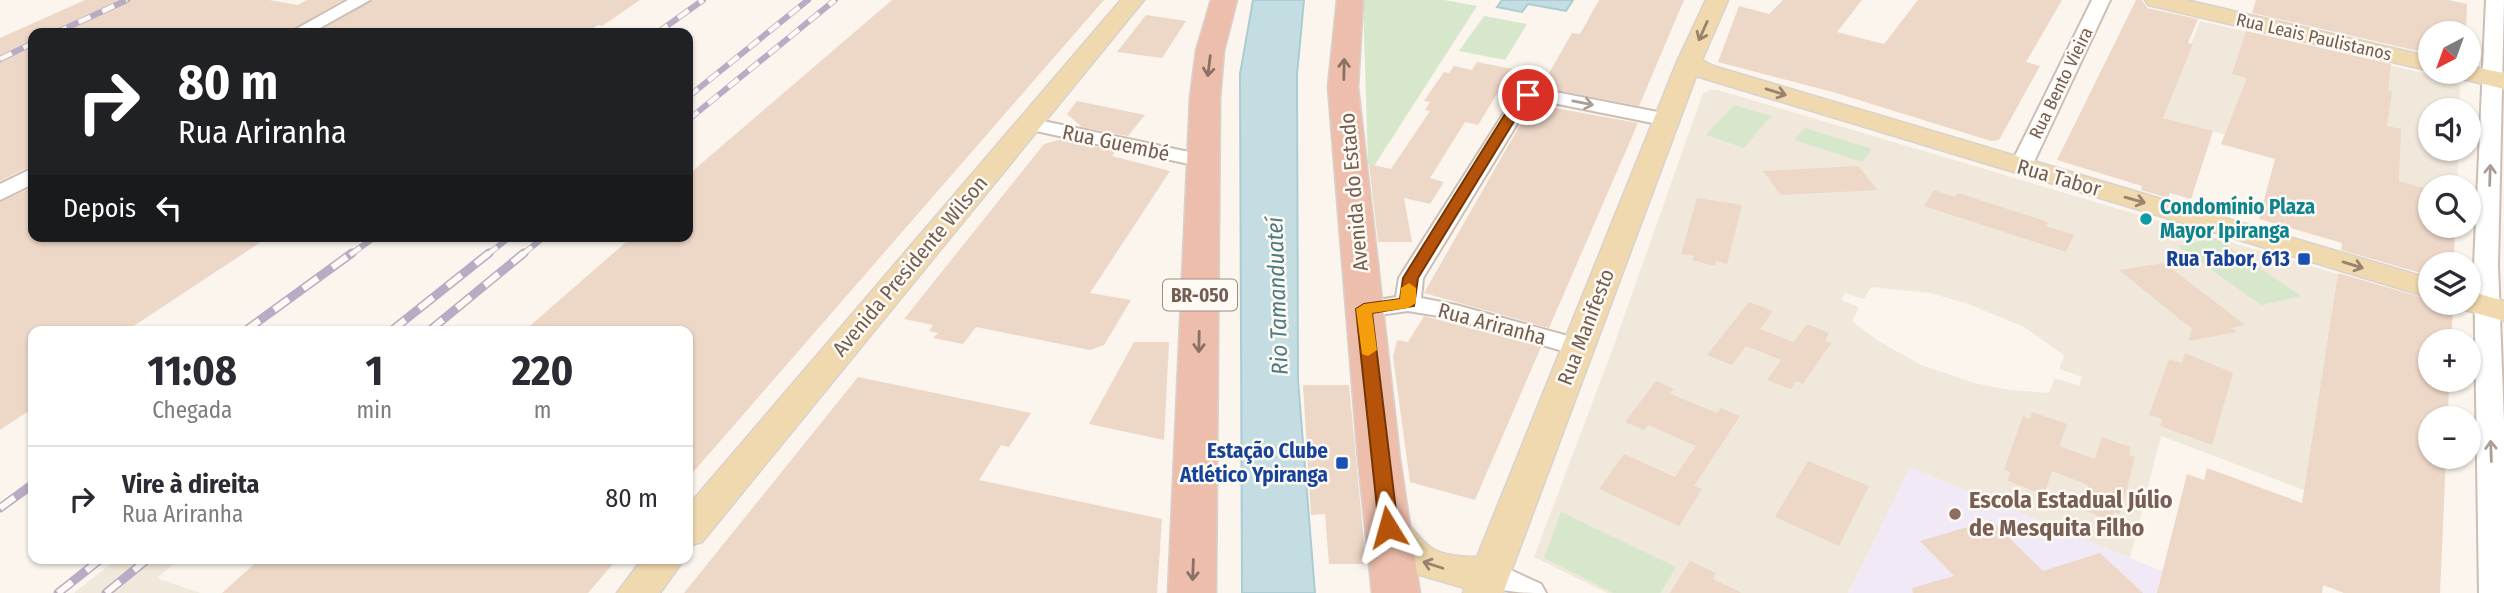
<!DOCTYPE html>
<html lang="pt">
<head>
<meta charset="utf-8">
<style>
	body { margin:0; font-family:"Fira Sans Condensed",sans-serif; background:#f7f7f7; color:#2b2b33; height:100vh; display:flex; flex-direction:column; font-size:26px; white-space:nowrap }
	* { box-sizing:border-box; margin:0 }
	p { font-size:23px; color:#7c7c81 }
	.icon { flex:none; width:38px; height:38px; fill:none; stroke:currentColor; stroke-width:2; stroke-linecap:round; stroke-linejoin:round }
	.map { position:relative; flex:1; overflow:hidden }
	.details { position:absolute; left:28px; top:326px; width:665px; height:238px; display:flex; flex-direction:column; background:#fff; border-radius:14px; box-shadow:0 2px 5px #0004 }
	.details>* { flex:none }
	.guide { position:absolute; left:28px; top:28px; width:665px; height:214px; border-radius:14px; box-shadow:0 2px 5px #0004; background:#202124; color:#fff; overflow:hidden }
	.needle { width:46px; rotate:221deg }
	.controls { position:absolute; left:2418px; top:21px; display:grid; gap:14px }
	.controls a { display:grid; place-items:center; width:63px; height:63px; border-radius:50%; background:#fff; box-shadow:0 2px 5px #0004; font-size:35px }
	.pin { position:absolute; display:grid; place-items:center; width:60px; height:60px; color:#fff; margin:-30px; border:4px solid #fff; border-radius:50%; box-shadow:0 2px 7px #0007 }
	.me { position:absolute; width:77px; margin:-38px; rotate:352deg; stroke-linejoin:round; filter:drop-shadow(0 0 5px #0008) }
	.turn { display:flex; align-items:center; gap:24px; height:147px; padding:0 35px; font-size:32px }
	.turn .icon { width:91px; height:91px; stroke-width:2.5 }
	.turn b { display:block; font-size:49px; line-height:60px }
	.then { display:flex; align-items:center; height:66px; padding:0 35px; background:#0003; gap:14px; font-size:26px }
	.eta { display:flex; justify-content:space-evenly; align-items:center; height:119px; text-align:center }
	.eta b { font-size:42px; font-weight:700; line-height:49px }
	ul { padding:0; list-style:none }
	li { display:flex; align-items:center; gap:21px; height:105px; padding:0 35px; border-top:2px solid #e1e1e2 }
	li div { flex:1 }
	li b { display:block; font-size:26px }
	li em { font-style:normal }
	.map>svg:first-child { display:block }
</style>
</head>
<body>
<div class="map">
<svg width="2504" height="593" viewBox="0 0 2504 593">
	<rect width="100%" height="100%" fill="#fbf5ed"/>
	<g fill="#f1e8dc" fill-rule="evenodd">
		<polygon points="2200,21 2448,79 2460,86 2459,110 2431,110 2431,149 2458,149 2457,187 2431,187 2431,190 2163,118"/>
		<path d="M1711,90h7l620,184 -34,216 -143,-54 -31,122 -219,-90 -63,125h-241l-73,-36 80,-212 89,-252zM1871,287l59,6 38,11 56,23 40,28 -5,14 23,8 -3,9 -24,-8 -6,15 -45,-4 -30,-6 -53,-18 -44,-25 -25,-19 7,-14 -18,-7 4,-7 19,6z"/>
		<polygon points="118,558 181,558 157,578 201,593 74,593"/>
	</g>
	<polygon fill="#f2e9f7" points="1910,467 2130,558 2217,593 1848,593"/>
	<g fill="#d7e7cc">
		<polygon points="1363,0 1444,0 1477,6 1374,166 1368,164"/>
		<polygon points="1484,16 1527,24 1505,60 1459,51"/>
		<polygon points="1734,105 1771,116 1744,148 1706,135"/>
		<polygon points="1805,128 1872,149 1862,162 1794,140"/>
		<polygon points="2216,238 2301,296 2261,305 2178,246"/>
		<polygon points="1561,512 1676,567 1660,593 1613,593 1544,558"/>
	</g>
	<g fill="#c3dde2" stroke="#aaccd3" stroke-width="2">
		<polygon points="1253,0 1304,0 1297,75 1298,380 1315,593 1242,593 1240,74"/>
		<polygon points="1502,0 1573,0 1566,11 1528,4 1522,12 1497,7"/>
	</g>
	<g fill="#edd7c7">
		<polygon points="85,0 269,0 298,5 307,0 343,0 287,33 33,33 33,165 0,181 0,38"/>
		<polygon points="372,0 640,0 602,26 598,25 586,33 316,33"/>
		<polygon points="892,0 1104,0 688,478 688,331 524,331 633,236 688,236 688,175"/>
		<polygon points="1599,0 1684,0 1639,106 1541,87 1572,33 1580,34"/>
		<polygon points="1783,0 1862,0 1837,32 1884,44 1918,0 2062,0 2026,62 2040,66 1999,140 1991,141 1833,92 1718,62 1739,6 1769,14"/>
		<polygon points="2136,0 2142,0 2147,8 2198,19 2188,43 2193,44 2163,118 2213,131 2191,199 2170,193 2168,198 2141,190 2142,186 2057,160"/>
		<polygon points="2256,0 2448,0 2467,4 2466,33 2431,33 2431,54 2252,13"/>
		<polygon points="1146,15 1186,21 1162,58 1117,52"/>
		<polygon points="2246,31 2391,64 2388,90 2392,91 2387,126 2401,129 2399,181 2431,190 2431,226 2455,226 2454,264 2431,264 2431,276 2341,250 2342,243 2259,219 2275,159 2221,144 2247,78 2232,74"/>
		<polygon points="1477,62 1512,69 1478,125 1465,122 1430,178 1444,182 1430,204 1404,198 1412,242 1378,242 1369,164 1391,169 1430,111 1425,110 1430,102 1424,101 1444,72 1449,73 1454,66 1472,70"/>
		<polygon points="1077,101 1145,115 1128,136 1082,127 1067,114"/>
		<polygon points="1532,104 1638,123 1549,328 1424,293"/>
		<polygon points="1062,139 1116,151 1112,156 1170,171 1090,293 1131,300 1104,345 1090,350 976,327 963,344 933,338 938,333 929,331 933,325 904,319 1044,144"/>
		<polygon points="1858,166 1878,190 1781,195 1763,171"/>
		<polygon points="33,187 33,236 270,236 126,331 33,331 33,408 0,430 0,202"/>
		<polygon points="1934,190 1955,197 1958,193 2048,222 2046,226 2074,235 2066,252 1924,206"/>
		<polygon points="1697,198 1742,205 1727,264 1716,261 1715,266 1692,260 1694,256 1681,254"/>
		<polygon points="2164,263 2214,301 2245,325 2231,328 2237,332 2188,341 2192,329 2119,270"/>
		<polygon points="2338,273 2431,300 2431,303 2453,307 2451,341 2431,341 2431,380 2449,380 2448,418 2431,418 2431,457 2446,457 2440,593 2344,593 2323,585 2322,593 2157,593 2187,474 2204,480 2207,468 2302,503"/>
		<polygon points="1749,302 1773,311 1760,329 1794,342 1807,324 1829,333 1825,341 1831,343 1803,384 1796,381 1791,389 1767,380 1781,360 1746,346 1732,365 1707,355"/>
		<polygon points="1424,316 1541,347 1475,500 1410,482 1393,357 1397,340 1408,342"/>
		<polygon points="1134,342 1169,342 1164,440 1089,424"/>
		<polygon points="2185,353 2233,373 2212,445 2160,426 2162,419 2149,415 2169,359 2182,363"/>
		<polygon points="858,377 1031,413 1009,447 1001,445 979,480 1162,519 1157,593 684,593"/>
		<polygon points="1656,381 1674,389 1670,393 1678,397 1717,413 1721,408 1740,416 1694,486 1702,489 1679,526 1599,489 1624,454 1675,477 1696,446 1648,425 1644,430 1625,422"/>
		<polygon points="1303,385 1349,385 1366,564 1329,564 1325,514 1311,515"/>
		<polygon points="2032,412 2067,424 2059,446 2095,459 2102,437 2130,447 2129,455 2135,457 2120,514 2114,512 2111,521 2081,509 2088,485 2052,471 2044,495 2008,481 2010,472 2004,470 2023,416 2030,419"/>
		<polygon points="1808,461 1869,486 1839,546 1775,517"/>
		<polygon points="1991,520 2043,571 2100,553 2143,593 1913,593 1912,588 1954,576 1920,541"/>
		<polygon points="261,558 618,558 588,593 222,593"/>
		<polygon points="1690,561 1716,573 1713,579 1742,593 1670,593"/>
	</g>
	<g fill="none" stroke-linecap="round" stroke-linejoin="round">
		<defs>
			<g id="minor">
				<polygon points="348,0 370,0 311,33 289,33"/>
				<polygon points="2092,0 2110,0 2032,166 2029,171 2013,171 2010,166"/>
				<polygon points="2486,0 2504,0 2498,265 2504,422 2504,593 2479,593 2474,265"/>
				<polygon points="1535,88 1668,114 1675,116 1678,120 1675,124 1668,126 1548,102 1531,101 1423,278 1421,298 1456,305 1586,341 1590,347 1586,353 1577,355 1445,317 1408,311 1364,317 1355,314 1352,309 1355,304 1396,297 1399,278 1514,97 1517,93"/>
				<polygon points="1029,118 1203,155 1211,156 1214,161 1211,166 1203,167 1022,128 1019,124 1022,120"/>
				<polygon points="33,168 33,184 0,200 0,184"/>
				<path d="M1491,561l50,23 5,9c-25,0 -57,0 -70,-20l4,-8z"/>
			</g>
			<g id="major">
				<polygon points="1121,0 1144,0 702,542 688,546 688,506"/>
				<path d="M1706,0h22l-26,60 11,6 718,213v19l-735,-222 -193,517h-40l2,-5 -59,-17 -32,-34 -5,-10 5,-10c35,-11 35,17 59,32 12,7 31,8 44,8l200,-495z"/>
				<polygon points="2145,0 2186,0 2431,57 2431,71 2148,5"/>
				<polygon points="2469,66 2504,73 2504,89 2455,77 2452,72 2469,72"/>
				<polygon points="2469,291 2504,301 2504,321 2458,308 2454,303 2469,303"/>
				<polygon points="643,558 685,558 660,593 617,593"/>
			</g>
			<g id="highway">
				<polygon points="1211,0 1237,0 1224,51 1220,98 1216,593 1168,593 1190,98 1196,51"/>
				<polygon points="1337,0 1363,0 1358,87 1400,459 1420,593 1372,593 1358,459 1328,87"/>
			</g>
		</defs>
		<use href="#minor" stroke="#ccbeb3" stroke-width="4"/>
		<use href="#major" stroke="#d8d2cf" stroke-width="3"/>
		<use href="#highway" stroke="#d8d2cf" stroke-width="3"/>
		<use href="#minor" fill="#fff" fill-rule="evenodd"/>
		<use href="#major" fill="#f0d9ae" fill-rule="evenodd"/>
		<use href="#highway" fill="#edbeac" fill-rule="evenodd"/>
		<defs>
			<g id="rail-far1">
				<polyline points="55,33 127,0"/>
				<polyline points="657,33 703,0"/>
				<polyline points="0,59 33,43"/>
				<polyline points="688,97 808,0"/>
				<polyline points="688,120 835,0"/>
				<polyline points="350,255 376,236"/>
				<polyline points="487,255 511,236"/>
				<polyline points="522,255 545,236"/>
			</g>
			<g id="rail">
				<polyline points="245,331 352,253"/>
				<polyline points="391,331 489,253"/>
				<polyline points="429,331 524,253"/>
				<polyline points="0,508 33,484"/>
				<polyline points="58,593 102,558"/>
				<polyline points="106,593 149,558"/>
			</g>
		</defs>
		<use href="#rail-far1" stroke="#b9abc4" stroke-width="6"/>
		<use href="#rail" stroke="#b9abc4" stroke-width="9"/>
		<use href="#rail-far1" stroke="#fdf9f3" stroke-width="4.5" stroke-dasharray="13" stroke-linecap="butt"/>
		<use href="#rail" stroke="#fdf9f3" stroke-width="6" stroke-dasharray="18" stroke-linecap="butt"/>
	</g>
	<defs><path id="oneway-shaft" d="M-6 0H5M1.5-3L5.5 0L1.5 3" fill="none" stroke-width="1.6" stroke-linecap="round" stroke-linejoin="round" transform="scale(1.75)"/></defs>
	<g stroke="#98836e">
		<use href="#oneway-shaft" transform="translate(1703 31) rotate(114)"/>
		<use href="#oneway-shaft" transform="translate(1776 92) rotate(17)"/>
		<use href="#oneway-shaft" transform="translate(2135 200) rotate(16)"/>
		<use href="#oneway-shaft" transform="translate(2353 265) rotate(17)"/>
		<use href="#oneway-shaft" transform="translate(1433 565) rotate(-162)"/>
	</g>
	<g stroke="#8b7164">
		<use href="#oneway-shaft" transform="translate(1209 66) rotate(97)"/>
		<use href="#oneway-shaft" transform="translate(1344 69) rotate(-89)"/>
		<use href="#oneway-shaft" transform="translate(1199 342) rotate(91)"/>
		<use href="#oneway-shaft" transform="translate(1193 570) rotate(92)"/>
	</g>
	<g stroke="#ab9e97">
		<use href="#oneway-shaft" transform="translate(1583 103) rotate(11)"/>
		<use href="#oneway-shaft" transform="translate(2490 175) rotate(-88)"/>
		<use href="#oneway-shaft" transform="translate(2491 451) rotate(-92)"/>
	</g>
	<polygon fill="#b45309" stroke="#753606" stroke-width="2" points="1528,91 1535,95 1524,105 1418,278 1414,306 1372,313 1398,527 1395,532 1388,534 1381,532 1379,527 1356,309 1364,304 1400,299 1403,278 1512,103"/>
	<polygon fill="#f59e0b" points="1409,283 1416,288 1416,303 1408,308 1372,313 1377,350 1368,356 1362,354 1356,309 1364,304 1400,299 1401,288"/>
	<circle fill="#0f9aa8" stroke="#fdf9f3" stroke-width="2.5" cx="2146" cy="219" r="7"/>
	<g fill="#1a4fb4" stroke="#fdf9f3" stroke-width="2.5">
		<rect x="2297" y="252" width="14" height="14" rx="3.5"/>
		<rect x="1335" y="456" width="14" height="14" rx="3.5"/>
	</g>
	<circle fill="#8d6e63" stroke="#fdf9f3" stroke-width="2.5" cx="1955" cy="514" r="7"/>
	<g text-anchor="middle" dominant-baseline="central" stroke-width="5" stroke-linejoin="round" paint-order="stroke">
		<g font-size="18" fill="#735e52" stroke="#fdf9f3">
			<text transform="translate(2314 37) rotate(13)">Rua Leais Paulistanos</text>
			<text transform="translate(2061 83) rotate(-64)">Rua Bento Vieira</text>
		</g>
		<rect fill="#fdf9f3" stroke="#9c8c82" stroke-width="2" x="1163" y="279.5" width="74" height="31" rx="5"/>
		<g font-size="19" font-weight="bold" fill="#735e52">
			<text x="1200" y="295">BR-050</text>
		</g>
		<g font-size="21" fill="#735e52" stroke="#fdf9f3">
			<text transform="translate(1116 143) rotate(12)">Rua Guembé</text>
			<text transform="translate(2059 178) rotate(16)">Rua Tabor</text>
			<text transform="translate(1354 192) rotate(-95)">Avenida do Estado</text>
			<text transform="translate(910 266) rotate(-50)">Avenida Presidente Wilson</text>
			<text transform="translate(1492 324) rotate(15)">Rua Ariranha</text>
			<text transform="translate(1586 327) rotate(-69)">Rua Manifesto</text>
		</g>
		<g font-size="21" font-weight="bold" fill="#0d838f" stroke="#fdf9f3" text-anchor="start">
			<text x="2160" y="207">Condomínio Plaza<tspan x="2160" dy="24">Mayor Ipiranga</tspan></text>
		</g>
		<g font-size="21" font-weight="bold" fill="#164399" stroke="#fdf9f3" text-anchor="end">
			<text x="2290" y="259">Rua Tabor, 613</text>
			<text x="1328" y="451">Estação Clube<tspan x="1328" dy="24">Atlético Ypiranga</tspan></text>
		</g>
		<g font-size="23" font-style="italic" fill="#4d7a84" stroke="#fdf9f3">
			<text transform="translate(1277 296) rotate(-92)">Rio Tamanduateí</text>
		</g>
		<g font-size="24" font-weight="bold" fill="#785e54" stroke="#fdf9f3" text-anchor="start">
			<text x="1969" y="500">Escola Estadual Júlio<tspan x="1969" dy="28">de Mesquita Filho</tspan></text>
		</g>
	</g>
</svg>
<div class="controls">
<a><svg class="needle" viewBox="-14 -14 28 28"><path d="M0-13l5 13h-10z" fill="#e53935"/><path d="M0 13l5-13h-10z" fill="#7c7c81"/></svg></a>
<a><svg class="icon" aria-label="sound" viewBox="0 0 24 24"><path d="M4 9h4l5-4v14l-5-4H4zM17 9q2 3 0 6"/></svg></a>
<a><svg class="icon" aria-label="search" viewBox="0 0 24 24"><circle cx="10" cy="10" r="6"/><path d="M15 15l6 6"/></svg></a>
<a><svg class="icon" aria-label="layers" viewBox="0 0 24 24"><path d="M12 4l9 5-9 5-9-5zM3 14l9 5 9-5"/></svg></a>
<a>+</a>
<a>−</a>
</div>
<div class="pin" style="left:1528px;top:95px;background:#d93025"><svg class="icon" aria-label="arrive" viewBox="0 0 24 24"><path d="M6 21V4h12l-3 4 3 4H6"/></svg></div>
<svg class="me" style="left:1388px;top:527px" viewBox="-20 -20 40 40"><path d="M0-17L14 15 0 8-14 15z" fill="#b45309" stroke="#fff" stroke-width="4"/></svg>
<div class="guide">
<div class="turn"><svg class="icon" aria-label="right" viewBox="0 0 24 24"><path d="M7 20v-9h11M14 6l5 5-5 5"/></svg><div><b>80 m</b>Rua Ariranha</div></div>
<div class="then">Depois<svg class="icon" aria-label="left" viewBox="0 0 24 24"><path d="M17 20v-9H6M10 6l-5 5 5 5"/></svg></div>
</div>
<section class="details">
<div class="eta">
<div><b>11:08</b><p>Chegada</p></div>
<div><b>1</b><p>min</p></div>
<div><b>220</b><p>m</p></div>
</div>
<ul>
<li><svg class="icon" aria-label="right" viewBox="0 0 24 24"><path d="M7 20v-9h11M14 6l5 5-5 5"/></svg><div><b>Vire à direita</b><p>Rua Ariranha</p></div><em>80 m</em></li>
</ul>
</section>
</div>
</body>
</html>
